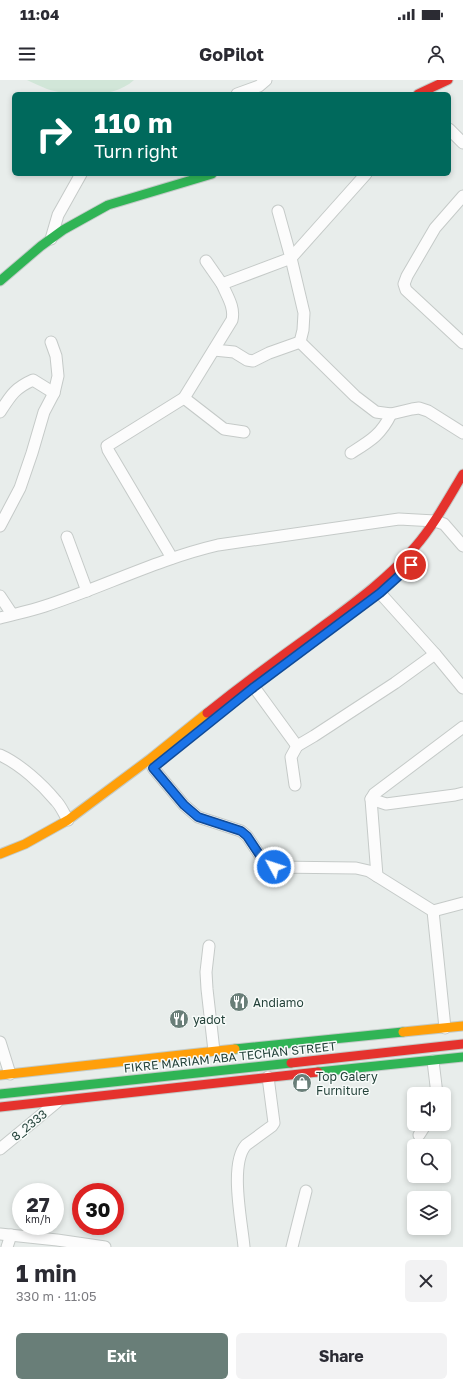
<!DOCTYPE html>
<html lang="en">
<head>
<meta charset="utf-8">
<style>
	body { margin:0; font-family:"Golos Text",sans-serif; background:#f2f2f3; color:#2b2b33; height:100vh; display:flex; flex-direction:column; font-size:15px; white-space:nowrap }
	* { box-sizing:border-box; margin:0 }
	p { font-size:13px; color:#7c7c81 }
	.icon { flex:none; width:22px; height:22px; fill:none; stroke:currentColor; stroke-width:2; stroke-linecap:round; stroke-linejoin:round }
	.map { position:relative; height:1167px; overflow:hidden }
	.details { display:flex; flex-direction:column; background:#fff; flex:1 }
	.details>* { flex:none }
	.hud { position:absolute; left:12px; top:12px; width:439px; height:84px; border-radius:6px; box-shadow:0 2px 6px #0003; background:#00695c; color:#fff; overflow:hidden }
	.fabs { position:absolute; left:407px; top:1007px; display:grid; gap:8px }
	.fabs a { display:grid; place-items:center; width:44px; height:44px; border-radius:6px; background:#fff; box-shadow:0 2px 6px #0003; font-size:20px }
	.speed { position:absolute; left:12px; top:1103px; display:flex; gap:8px; font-size:20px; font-weight:700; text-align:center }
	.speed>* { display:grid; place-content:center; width:52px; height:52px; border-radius:50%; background:#fff; box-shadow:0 2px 6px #0003; line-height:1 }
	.speed small { font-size:10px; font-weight:400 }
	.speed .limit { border:6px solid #d22; background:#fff; color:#111 }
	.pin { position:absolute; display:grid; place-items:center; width:34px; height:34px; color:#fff; margin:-17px; border:2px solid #fff; border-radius:50%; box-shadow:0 1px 4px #0007 }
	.me { position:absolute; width:44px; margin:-22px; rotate:310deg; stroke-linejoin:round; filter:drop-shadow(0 0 3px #0008) }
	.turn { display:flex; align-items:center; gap:14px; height:84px; padding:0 16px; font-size:18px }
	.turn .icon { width:52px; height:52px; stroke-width:2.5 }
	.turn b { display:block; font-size:28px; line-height:34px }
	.round { display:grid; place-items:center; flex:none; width:42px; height:42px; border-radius:6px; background:#f2f2f3 }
	.overview { display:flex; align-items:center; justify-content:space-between; height:68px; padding:0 16px }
	h1 { font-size:24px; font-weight:700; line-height:30px }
	.cta { display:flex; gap:8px; margin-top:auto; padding:8px 16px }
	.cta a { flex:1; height:46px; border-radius:6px; background:#697e78; color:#fff; font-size:16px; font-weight:700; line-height:46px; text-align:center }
	.cta a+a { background:#f2f2f3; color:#2b2b33 }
	.status { display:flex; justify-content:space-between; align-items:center; height:28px; padding:0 20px; background:#fff; direction:ltr }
	.status svg { height:11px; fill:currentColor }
	header { display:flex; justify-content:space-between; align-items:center; height:52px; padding:0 16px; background:#fff; font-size:18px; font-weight:700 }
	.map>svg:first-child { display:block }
</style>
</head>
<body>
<div class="status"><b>11:04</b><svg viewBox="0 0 49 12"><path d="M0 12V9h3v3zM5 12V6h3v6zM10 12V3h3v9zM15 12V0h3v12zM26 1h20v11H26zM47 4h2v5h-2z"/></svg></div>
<header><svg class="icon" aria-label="menu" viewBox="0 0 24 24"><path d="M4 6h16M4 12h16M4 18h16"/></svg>GoPilot<svg class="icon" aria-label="person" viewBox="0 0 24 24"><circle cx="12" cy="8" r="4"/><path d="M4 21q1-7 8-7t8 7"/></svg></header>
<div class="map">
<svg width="463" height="1167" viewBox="0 0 463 1167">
	<rect width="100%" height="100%" fill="#e8edeb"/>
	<path fill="#d1e6d8" d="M27,0h107c-20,19 -63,17 -87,9 -7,-3 -14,-6 -20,-9z"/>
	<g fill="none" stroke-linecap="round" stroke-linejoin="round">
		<defs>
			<g id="street">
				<polyline points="237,14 259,6 266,0"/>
				<polyline points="449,49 463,63"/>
				<polyline points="463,116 435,148 407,196 404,204 406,210 463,263"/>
				<polyline points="51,159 58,135 81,94"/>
				<polyline points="206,181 222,204"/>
				<polyline points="300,262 355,316 376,332 391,334 412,329 419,328 428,331 463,353"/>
				<polyline points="300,262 303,250 304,233 291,178 366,94"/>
				<polyline points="214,270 234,272 247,280 253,281 269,273 300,262"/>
				<polyline points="184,318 224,349 244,352"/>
				<path d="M0,332c11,-17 15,-24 33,-32l21,13"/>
				<path d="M351,373c19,-12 30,-18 40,-39"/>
				<polyline points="0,446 20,408 32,373 44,332 54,313 58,296 56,276 51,262"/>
				<polyline points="67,457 87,511"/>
				<path d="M172,478l-64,-108 -1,-4 77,-48 48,-78c3,-13 -5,-24 -10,-36l69,-26 -13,-47"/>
				<polyline points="380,513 435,574 463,608"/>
				<polyline points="0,516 12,534"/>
				<path d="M0,538c15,-4 30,-7 45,-12 58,-19 113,-47 173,-61l181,-26 36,2 9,3 19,22"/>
				<polyline points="254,607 297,666 314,656 395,603 435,574"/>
				<path d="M0,675c20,9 42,29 56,46 5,5 8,13 12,19"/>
				<polyline points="153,688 184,725 198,737 241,751 247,756 263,780 274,787 356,788 369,791 433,831 445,948"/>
				<polyline points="295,705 291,677 297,666"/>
				<polyline points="371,719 386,724 455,715 463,713"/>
				<polyline points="377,796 371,719 374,714 463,647"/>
				<polyline points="433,831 463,823"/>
				<polyline points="209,866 206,892 207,909 214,971"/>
				<polyline points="0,962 10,994"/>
				<polyline points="433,981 437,1014"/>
				<polyline points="419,1055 426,1044"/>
				<polyline points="0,1069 57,1022"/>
				<polyline points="0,1154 57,1160 105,1167"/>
				<polyline points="7,1167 11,1155"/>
				<path d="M244,1167c-2,-24 -15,-83 2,-102l26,-19 2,-3 -6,-46"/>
				<polyline points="292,1167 306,1111"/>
			</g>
			<g id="fast">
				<polyline points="0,201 41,166 63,150 108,125 212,94"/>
				<polyline points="235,969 403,952"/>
				<polyline points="318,992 463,977"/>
				<polyline points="0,1014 291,983"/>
			</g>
			<g id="slow">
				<polyline points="0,774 25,764 68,740 150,679 207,633"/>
				<polyline points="403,952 463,946"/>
				<polyline points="0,995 235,969"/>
			</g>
			<g id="jam">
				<polyline points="418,14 448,0"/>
				<path d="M207,633c34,-27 69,-53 104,-78 36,-27 74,-53 104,-88 19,-22 33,-48 48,-73"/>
				<polyline points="291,983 463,964"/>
				<polyline points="0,1027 318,992"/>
			</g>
		</defs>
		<use href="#street" stroke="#c5cac8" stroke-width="13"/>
		<use href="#fast" stroke="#c3cbc8" stroke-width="11"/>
		<use href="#slow" stroke="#c3cbc8" stroke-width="11"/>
		<use href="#jam" stroke="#c3cbc8" stroke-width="11"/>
		<use href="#street" stroke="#fcfcfc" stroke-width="11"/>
		<use href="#fast" stroke="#30b455" stroke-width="9"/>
		<use href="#slow" stroke="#ff9f0a" stroke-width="9"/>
		<use href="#jam" stroke="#e5322d" stroke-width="9"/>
	</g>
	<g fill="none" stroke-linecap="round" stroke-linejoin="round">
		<defs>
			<polyline id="route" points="274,787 263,780 247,756 241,751 198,737 184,725 153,688 254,607 380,513 411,485"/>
		</defs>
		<use href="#route" stroke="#114b97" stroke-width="10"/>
		<use href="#route" stroke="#1a73e8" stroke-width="7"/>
	</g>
	<defs>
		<symbol id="restaurant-disc" viewBox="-11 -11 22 22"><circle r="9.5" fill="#697e78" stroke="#f7fbf9"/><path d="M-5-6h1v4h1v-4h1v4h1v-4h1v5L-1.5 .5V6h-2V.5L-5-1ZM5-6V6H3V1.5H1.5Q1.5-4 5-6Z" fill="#fff"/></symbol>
		<symbol id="shop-disc" viewBox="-11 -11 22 22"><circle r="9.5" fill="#697e78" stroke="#f7fbf9"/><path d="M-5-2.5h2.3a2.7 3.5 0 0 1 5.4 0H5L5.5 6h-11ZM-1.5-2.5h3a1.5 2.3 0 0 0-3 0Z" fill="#fff"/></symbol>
	</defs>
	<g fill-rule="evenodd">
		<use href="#restaurant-disc" x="228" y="911" width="22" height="22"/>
		<use href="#restaurant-disc" x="168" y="928" width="22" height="22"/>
		<use href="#shop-disc" x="291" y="992" width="22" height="22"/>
	</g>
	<g text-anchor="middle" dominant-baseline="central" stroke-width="3" stroke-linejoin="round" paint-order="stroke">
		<g font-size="12" fill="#24423a" stroke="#f7fbf9" text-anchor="start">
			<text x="253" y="922">Andiamo</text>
			<text x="193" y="939">yadot</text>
			<text x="316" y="996">Top Galery<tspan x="316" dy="14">Furniture</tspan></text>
		</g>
		<g font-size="12" fill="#24423a" stroke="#f7fbf9">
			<text transform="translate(230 977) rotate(-6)">FIKRE MARIAM ABA TECHAN STREET</text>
			<text transform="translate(29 1045) rotate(-39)">8_2333</text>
		</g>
	</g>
</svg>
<div class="fabs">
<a><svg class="icon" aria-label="sound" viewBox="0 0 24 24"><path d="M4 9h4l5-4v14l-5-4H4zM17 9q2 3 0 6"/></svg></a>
<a><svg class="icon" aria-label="search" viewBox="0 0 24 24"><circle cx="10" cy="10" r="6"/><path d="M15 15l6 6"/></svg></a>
<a><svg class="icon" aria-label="layers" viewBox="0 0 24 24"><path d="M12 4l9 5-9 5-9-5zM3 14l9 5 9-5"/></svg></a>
</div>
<div class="speed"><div>27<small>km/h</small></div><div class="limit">30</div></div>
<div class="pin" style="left:411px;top:485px;background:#d93025"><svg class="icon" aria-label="arrive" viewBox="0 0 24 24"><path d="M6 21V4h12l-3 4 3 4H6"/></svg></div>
<svg class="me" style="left:274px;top:787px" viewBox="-20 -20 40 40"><circle r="17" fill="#1a73e8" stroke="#fff" stroke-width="3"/><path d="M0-11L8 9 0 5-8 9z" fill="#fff"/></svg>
<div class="hud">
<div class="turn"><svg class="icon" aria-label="right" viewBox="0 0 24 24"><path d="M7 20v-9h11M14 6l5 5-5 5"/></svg><div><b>110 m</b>Turn right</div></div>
</div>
</div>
<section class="details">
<div class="overview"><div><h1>1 min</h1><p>330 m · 11:05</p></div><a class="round"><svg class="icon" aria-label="close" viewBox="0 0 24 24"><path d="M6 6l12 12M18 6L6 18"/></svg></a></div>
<div class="cta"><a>Exit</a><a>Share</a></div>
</section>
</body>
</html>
